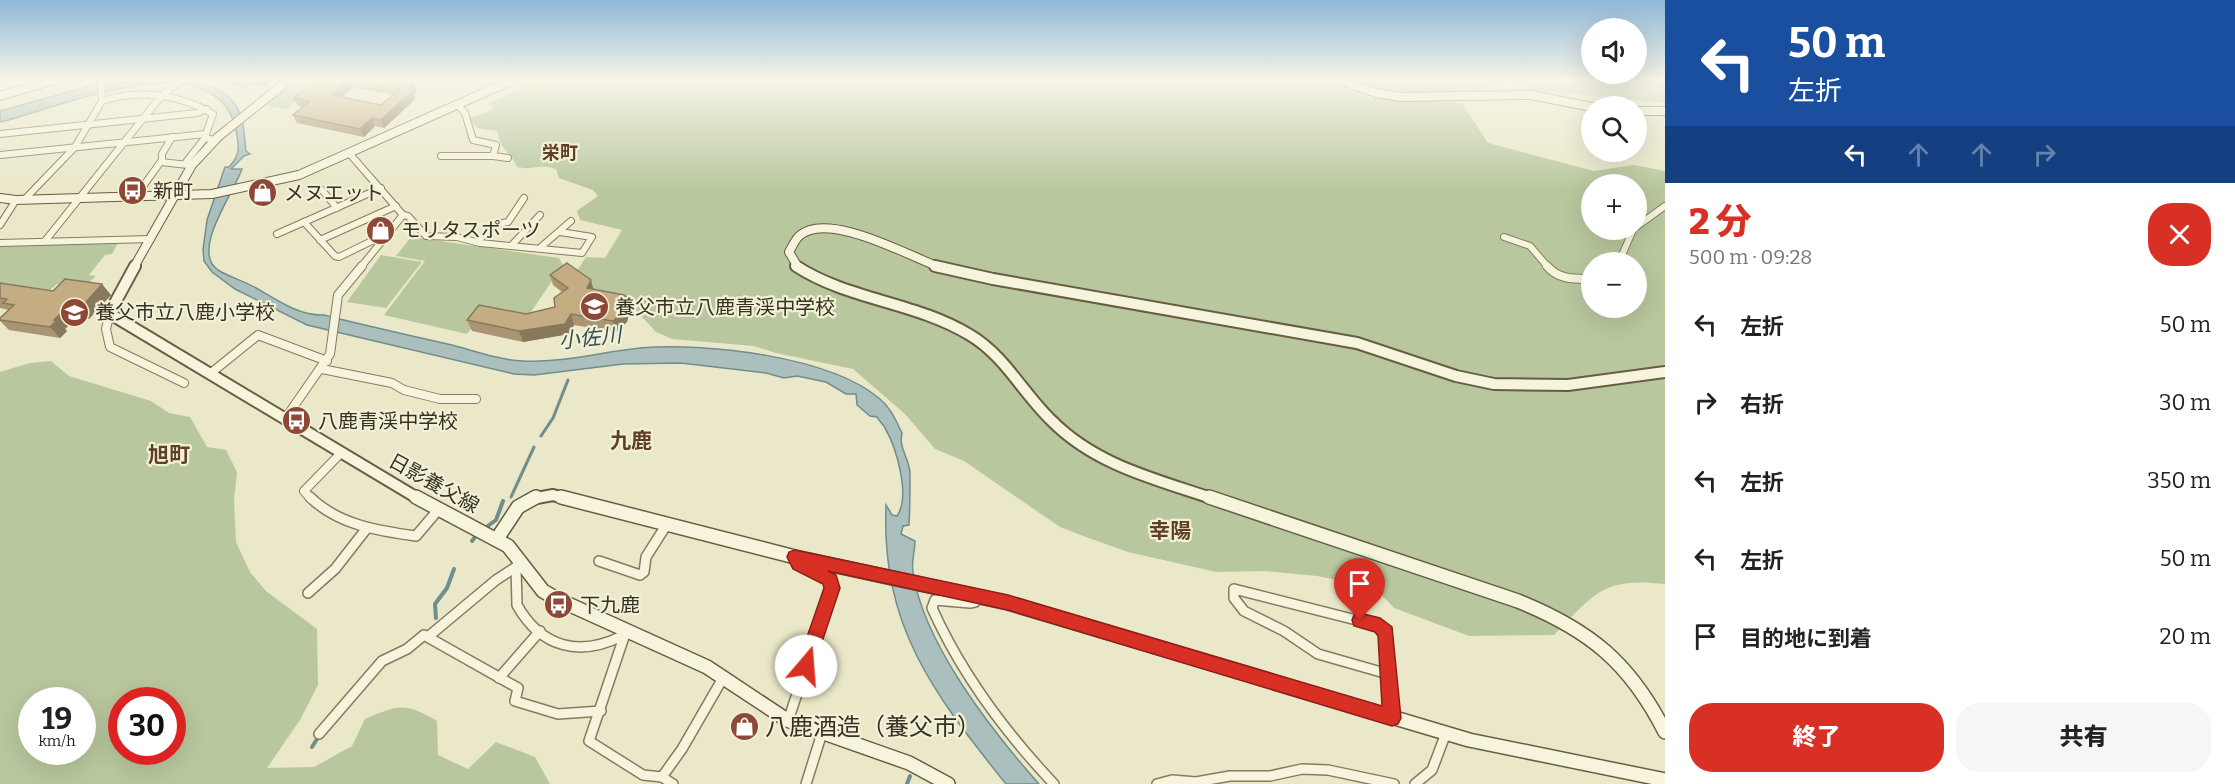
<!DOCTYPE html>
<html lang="ja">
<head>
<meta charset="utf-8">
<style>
	body { margin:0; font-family:Bitter,"Noto Sans JP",serif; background:#f6f6f6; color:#222; height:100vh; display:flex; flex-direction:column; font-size:22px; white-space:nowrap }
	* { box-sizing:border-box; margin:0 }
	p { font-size:20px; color:#767676 }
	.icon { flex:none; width:33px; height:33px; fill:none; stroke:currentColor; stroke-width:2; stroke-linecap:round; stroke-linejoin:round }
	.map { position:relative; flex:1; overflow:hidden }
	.sheet { display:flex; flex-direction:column; background:#fff; width:570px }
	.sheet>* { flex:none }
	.guide { background:#1a4fa0; color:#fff; overflow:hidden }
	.buttons { position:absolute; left:1581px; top:18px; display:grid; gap:12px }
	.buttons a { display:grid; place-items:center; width:66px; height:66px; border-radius:50%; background:#fff; box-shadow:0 6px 24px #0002; font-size:30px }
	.speed { position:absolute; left:18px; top:687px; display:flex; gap:12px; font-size:30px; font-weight:700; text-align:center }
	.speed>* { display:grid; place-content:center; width:78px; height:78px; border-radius:50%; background:#fff; box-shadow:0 6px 24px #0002; line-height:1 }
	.speed small { font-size:15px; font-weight:400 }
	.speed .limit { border:9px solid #d22; background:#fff; color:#111 }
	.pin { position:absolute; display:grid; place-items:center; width:51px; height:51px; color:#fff; margin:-62px -26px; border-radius:50% 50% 50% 0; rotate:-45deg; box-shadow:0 0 6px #0007 }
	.pin .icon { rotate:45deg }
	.me { position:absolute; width:66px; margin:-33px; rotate:18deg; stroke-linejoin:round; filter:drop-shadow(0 0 4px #0008) }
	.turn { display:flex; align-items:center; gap:21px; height:126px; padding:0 24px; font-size:27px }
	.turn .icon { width:78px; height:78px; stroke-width:2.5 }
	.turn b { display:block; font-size:42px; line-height:51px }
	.lanes { display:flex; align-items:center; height:57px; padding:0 24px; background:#0003; justify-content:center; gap:30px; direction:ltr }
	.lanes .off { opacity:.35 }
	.round { display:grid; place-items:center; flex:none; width:63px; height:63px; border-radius:24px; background:#f6f6f6 }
	.headline { display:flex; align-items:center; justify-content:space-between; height:102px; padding:0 24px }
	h1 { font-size:36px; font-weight:800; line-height:45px; color:#d93025 }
	.action { display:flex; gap:12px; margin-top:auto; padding:12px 24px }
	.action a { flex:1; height:69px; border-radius:24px; background:#d93025; color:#fff; font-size:24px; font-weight:800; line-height:69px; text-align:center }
	.action a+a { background:#f6f6f6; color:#222 }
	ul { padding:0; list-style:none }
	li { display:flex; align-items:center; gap:18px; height:78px; padding:0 24px }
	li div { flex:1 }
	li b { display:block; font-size:22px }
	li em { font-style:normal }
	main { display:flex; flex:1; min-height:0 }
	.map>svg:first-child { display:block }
</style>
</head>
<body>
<main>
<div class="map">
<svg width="1665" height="784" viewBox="0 0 1665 784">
	<rect width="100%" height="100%" fill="#eae8c9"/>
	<g fill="#b9c79e" fill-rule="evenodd">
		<path d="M558,79h756l55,19 93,5 26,40 106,28 40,-6 31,6v413c-62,-7 -70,9 -111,51l-85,1 -75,-28 -20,-21 -57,-11 -52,-5 -49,1 -88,-20 -42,-15 -26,-10 -96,-66 -29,-12 -30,-35 -52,-45 -77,-16 -22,-7 -82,-7 -16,-7 -28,-30 -32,-11 -16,-14 -3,-6 9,-14 19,1 17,-28 -42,-10 -3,-9 21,-15 -5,-6 -34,-12 -3,-9c-16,-6 -25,2 -39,-2 -5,-13 -16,-16 -20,-36l-20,-3 -8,-10 17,-5 8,-6 -6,-4 29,-12 8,-7zM1592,184h44v46h-44zM1592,262h44v46h-44z"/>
		<path d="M1342,79h323v24l-131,-13 -28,-10 -24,1 9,11c-53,1 -97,4 -149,-13z"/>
		<polygon points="295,85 312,88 286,109 265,105 289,86"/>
		<polygon points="411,237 559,258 563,265 524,322 483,313 467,334 384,315 425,261 396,256"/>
		<polygon points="118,243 112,254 105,255 89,275 96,276 83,288 57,284 50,290 0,283 0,246"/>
		<polygon points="381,255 422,262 386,308 347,302"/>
		<path d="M51,361l18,15 82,25 18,12 21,4 17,30 19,3 11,22 -3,28 2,42 14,30 16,19 51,38 1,56 -18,35 -33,48 47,-1 38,-21 13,-27c34,-14 39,-17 72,2l1,34 30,14 28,-27 39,15 15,27h-550v-412l30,-9zM32,700h50v52h-50zM122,700h50v52h-50z"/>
	</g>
	<path fill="#aabfbe" stroke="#718d8c" stroke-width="1.5" d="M116,79h19l-9,4c33,-1 90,-10 110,23 9,14 8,30 10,45l4,3 -6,2 -13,13h11c-8,24 -52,82 -24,101 11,7 26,11 38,18 21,12 43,28 68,27 42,11 85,20 128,30 23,6 47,15 71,16 39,2 78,-9 117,-13 63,-6 190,8 240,51 11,9 16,22 22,34 -4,15 8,26 8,41 0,17 0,34 -1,51l-6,1 -2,8 14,7c0,11 -4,19 -2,31 10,71 79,159 126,212h-33c-73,-91 -125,-158 -120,-279l6,10 5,1c14,-20 -1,-69 -12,-88 -2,-4 -6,-7 -8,-11l-7,-1 -13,-11 -1,-11h-10l-20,-12 -29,-6 -13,2 -18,-5 -85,-10 -58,1 -89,11 -20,-1 -207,-49 -72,-36 -23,-17 -8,-11 -1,-11 4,-30 18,-53h4c12,-12 10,-21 7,-37 -20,-92 -180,-21 -236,-8v-11z"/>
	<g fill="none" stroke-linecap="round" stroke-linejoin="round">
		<g stroke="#718d8c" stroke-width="3">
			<polyline points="541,436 553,418 568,380"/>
			<polyline points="511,497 534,447"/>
		</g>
		<g stroke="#718d8c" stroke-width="4">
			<polyline points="485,528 496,520 503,501"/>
			<polyline points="472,541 475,537"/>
			<polyline points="436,618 435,604 447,588 454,569"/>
			<polyline points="312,747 319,736"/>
			<polyline points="907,784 910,776"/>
		</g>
		<defs>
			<g id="street-far2">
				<path d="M102,101c36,-12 78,-7 111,13l-7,20"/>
				<polyline points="0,134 197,113 207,109"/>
				<polyline points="349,153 403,215 361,267"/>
				<polyline points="0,155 206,134 205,138 215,140"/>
				<polyline points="441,156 493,156 496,145 473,140 465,113 458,105"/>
				<polyline points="493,156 508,158"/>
				<polyline points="161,162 188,165"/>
				<polyline points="192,165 186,162 205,138"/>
				<polyline points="322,190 337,208"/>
				<polyline points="136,196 162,160 162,154 172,137"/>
				<polyline points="24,200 75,147 102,101 101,79"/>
				<polyline points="403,215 408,216 426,236 457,237 480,243 582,253 592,237 560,232"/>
				<polyline points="304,222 335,256 339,257 384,235"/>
				<polyline points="0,225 16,200"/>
				<polyline points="1636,227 1665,206"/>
				<polyline points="277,234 381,188"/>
				<polyline points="1504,237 1530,246 1548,267"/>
				<polyline points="320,240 396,206"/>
				<polyline points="45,241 162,95 184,79"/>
				<polyline points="476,242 498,224 508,222 524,198"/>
				<polyline points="0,243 151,239"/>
				<polyline points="511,246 540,215"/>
				<polyline points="541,247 571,221"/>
				<polyline points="1619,262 1633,230"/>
			</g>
			<g id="street-far1">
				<path d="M1547,266c12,14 27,13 45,13"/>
				<polyline points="110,312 106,329 110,347 184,383"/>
				<polyline points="322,369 392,383 404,390 440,399 476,399"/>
				<polyline points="211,373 258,335 327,361"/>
				<polyline points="285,419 330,354 338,295 362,266"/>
				<polyline points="311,499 304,491 342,452"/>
			</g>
			<g id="street">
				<path d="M310,497c28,28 69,34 106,39l22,-26"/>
				<polyline points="599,561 640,575 644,572 646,557 667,524"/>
				<path d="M523,564l-7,3 1,38c24,43 63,52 105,31"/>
				<polyline points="308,593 335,569 367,528"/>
				<path d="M977,596l-2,6 -5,1 -35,-3 -3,8c30,67 72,123 122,176"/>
				<polyline points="626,631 589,741 643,775 662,777"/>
				<polyline points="429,636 496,580 516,567"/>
				<polyline points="1388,674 1318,654 1284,631 1244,611 1234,598 1234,589 1380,626 1386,633 1392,718"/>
				<polyline points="499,678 540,631"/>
				<polyline points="788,721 832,588 831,580 799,564 795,557"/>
				<polyline points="319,734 382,661 407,649 424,635 518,688 515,701 558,714 601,711"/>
				<polyline points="673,784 662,777 682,749 723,678"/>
				<polyline points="806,784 822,733"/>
				<polyline points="1157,784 1172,780 1196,782 1230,776 1270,776 1302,769 1328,770 1394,784"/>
				<polyline points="1415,784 1432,770 1446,733"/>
			</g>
			<g id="secondary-far2">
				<polyline points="1335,79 1376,93 1401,97 1531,95 1592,107"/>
				<polyline points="0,96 58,79"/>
				<polyline points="1636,111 1665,111"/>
				<polyline points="0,198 16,200 212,194 299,175 515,79"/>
				<polyline points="134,267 192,165 218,137 290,79"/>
				<path d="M798,267l-9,-15c3,-5 6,-12 10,-16 28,-26 110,20 140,31"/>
			</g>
			<g id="secondary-far1">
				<polyline points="135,266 110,312 112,315 419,499"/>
				<path d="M796,266c52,34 120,36 174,69 35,21 52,57 81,85 44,45 104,59 163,79"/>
				<polyline points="935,266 993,279 1357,343 1456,376 1494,384 1568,385 1665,372"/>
				<polyline points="531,499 553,495 567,499"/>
			</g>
			<g id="secondary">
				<polyline points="416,497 508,546 543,591 557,599 707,667 787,720 909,763 948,784"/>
				<polyline points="561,497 795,557 1008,603 1469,740 1665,780"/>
				<path d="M1209,497l309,104c72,29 112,62 147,131"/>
				<polyline points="497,539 518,507 536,497"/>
			</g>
		</defs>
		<use href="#street-far2" stroke="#857c60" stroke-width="8"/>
		<use href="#street-far1" stroke="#857c60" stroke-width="10"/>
		<use href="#street" stroke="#857c60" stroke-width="12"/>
		<use href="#secondary-far2" stroke="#675d43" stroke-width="10"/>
		<use href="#secondary-far1" stroke="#675d43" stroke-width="14"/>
		<use href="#secondary" stroke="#675d43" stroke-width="16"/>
		<use href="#street-far2" stroke="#f6f4dc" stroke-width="6"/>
		<use href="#street-far1" stroke="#f6f4dc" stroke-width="8"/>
		<use href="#street" stroke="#f6f4dc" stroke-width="9"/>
		<use href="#secondary-far2" stroke="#f6f4dc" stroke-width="8"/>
		<use href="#secondary-far1" stroke="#f6f4dc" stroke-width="10"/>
		<use href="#secondary" stroke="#f6f4dc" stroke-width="13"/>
	</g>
	<g fill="#a99571" fill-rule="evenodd">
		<polygon points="227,79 275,79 265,87 251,84 246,88 235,86 229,83"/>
		<path d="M334,79h58l25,12 -3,3 1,3 -3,5 -28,26 -9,-2 -11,11 -67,-14 -4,-8 10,-8 -5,-1 -4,-8 33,-13zM353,87l40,8 -12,10 -39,-8z"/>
		<polygon points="550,275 594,289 628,298 630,309 627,322 616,332 574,325 569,334 523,342 472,331 467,320 526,314 555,307 562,292 553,285"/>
		<polygon points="0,283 53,291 111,295 89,319 76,318 65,329 67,331 60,338 9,330 0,321 0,318 9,310 0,308"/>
	</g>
	<g fill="#89795c">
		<polygon points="241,79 249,79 251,84 246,88"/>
		<polygon points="261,79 275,79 265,87"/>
		<polygon points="350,79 353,87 335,103 331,95"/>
		<polygon points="414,83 417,91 414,94 415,97 412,102 384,128 381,120 408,89"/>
		<polygon points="372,118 375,126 364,137 360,129"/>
		<polygon points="263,180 267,188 268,195 259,198 254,189"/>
		<polygon points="591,280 594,291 587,288"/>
		<polygon points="102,284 111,295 89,319 80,309"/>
		<polygon points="628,298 630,309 627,322 616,332 613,321"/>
		<polygon points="67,307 76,318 65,329 67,331 60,338 50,327 54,320"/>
		<polygon points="571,314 574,325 569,334 523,342 519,331"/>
	</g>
	<g fill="#c4ad83" stroke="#89795c" stroke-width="1.5">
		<polygon points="334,79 350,79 331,95 381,105 400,89 351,79 392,79 414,83 408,89 412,89 409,94 381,120 372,118 360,129 293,115 310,101 294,98 314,82 327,85"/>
		<polygon points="263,180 263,187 254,189 254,182"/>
		<polygon points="567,263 591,280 587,288 624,295 628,298 625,311 613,321 571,314 565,324 519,331 467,320 479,305 526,314 555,307 554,298 568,288 550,275"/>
		<polygon points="65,279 102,284 80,309 67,307 54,320 57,320 50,327 0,320 0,318 14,305 3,303 7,299 0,298 0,283 53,291"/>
	</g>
	<linearGradient id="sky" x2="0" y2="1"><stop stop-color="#8fb8d7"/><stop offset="0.42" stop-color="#f6f5e7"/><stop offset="1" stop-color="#f6f5e7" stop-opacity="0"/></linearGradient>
	<rect width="1665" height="189" fill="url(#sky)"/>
	<polygon fill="#d93025" stroke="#8d1f18" stroke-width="1.5" points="795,550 1008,595 1382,706 1378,636 1375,632 1354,626 1352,620 1354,615 1360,613 1380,618 1392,627 1401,718 1398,724 1392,726 1008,610 828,571 836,575 840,588 812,672 806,674 800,672 797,666 824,588 823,584 793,569 787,557 789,552"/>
	<defs>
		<symbol id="bus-disc" viewBox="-11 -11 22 22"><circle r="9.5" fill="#8e4936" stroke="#f2f1d8"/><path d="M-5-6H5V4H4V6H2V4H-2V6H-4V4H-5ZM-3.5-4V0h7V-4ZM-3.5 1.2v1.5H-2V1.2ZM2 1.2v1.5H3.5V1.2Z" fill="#fff"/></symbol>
		<symbol id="shop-disc" viewBox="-11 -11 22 22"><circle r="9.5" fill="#8e4936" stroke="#f2f1d8"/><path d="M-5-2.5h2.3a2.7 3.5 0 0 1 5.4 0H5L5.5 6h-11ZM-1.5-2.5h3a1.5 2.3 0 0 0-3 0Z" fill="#fff"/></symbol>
		<symbol id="school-disc" viewBox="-11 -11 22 22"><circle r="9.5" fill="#8e4936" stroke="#f2f1d8"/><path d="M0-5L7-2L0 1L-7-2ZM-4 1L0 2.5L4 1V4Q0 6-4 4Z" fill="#fff"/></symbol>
	</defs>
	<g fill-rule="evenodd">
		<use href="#bus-disc" x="116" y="174" width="33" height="33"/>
		<use href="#shop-disc" x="246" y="176" width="33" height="33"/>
		<use href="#shop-disc" x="364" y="214" width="33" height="33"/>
		<use href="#school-disc" x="578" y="290" width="33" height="33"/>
		<use href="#school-disc" x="58" y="296" width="33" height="33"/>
		<use href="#bus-disc" x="280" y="404" width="33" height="33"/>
		<use href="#bus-disc" x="542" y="588" width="33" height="33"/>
		<use href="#shop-disc" x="728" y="710" width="33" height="33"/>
	</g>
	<g text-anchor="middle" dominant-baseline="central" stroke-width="4.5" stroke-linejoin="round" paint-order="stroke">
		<g font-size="18" font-weight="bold" fill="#5f3f26" stroke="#f2f1d8">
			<text x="560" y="153">栄町</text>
		</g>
		<g font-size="20" fill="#373122" stroke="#f2f1d8" text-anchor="start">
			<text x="153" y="191">新町</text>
			<text x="284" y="193">メヌエット</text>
			<text x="401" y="230">モリタスポーツ</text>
			<text x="615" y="307">養父市立八鹿青渓中学校</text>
			<text x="95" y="312">養父市立八鹿小学校</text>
			<text x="318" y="421">八鹿青渓中学校</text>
			<text x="580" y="605">下九鹿</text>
		</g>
		<g font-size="20" fill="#373122" stroke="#f2f1d8">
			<text transform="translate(434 483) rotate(29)">日影養父線</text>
		</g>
		<g font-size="21" font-style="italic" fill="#334f55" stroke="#f2f1d8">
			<text transform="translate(590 338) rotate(-6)">小佐川</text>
		</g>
		<g font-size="21" font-weight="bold" fill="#5f3f26" stroke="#f2f1d8">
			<text x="631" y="441">九鹿</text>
			<text x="169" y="455">旭町</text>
			<text x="1170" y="531">幸陽</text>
		</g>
		<g font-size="24" fill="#373122" stroke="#f2f1d8" text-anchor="start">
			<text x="765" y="727">八鹿酒造（養父市）</text>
		</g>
	</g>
</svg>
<div class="buttons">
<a><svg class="icon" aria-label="sound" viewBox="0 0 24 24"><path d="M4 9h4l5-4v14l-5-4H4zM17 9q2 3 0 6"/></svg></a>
<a><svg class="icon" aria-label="search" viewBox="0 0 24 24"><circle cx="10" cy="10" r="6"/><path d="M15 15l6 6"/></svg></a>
<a>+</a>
<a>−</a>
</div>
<div class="speed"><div>19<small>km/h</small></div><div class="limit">30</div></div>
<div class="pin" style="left:1360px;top:620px;background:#d93025"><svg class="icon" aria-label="arrive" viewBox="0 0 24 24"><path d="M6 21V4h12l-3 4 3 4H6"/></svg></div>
<svg class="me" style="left:806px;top:666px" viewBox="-20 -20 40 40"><circle r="19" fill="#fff"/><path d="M0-13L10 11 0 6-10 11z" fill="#d93025"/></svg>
</div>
<section class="sheet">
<div class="guide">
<div class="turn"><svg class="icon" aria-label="left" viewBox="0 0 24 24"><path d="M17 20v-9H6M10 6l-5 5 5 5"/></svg><div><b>50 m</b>左折</div></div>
<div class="lanes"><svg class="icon" aria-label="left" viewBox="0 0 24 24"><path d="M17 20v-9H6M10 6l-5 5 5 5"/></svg><svg class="icon off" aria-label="ahead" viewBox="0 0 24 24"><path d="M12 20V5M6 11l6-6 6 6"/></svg><svg class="icon off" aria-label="ahead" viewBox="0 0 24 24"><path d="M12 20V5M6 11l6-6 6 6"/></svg><svg class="icon off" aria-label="right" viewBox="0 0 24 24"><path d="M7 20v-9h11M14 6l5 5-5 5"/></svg></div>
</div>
<div class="headline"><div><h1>2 分</h1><p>500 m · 09:28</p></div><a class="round" style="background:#d93025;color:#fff"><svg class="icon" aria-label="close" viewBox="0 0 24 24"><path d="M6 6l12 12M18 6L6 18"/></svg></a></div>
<ul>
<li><svg class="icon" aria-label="left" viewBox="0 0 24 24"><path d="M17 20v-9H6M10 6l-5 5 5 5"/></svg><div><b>左折</b></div><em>50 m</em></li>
<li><svg class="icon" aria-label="right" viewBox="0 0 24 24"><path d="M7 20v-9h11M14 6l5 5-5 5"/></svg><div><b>右折</b></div><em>30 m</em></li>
<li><svg class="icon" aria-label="left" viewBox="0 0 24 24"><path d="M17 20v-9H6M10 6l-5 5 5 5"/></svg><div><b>左折</b></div><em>350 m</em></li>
<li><svg class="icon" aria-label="left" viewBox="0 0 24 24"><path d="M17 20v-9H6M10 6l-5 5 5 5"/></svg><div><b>左折</b></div><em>50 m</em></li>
<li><svg class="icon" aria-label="arrive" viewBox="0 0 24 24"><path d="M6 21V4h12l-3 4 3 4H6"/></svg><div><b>目的地に到着</b></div><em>20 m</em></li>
</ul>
<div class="action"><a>終了</a><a>共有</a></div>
</section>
</main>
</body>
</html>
